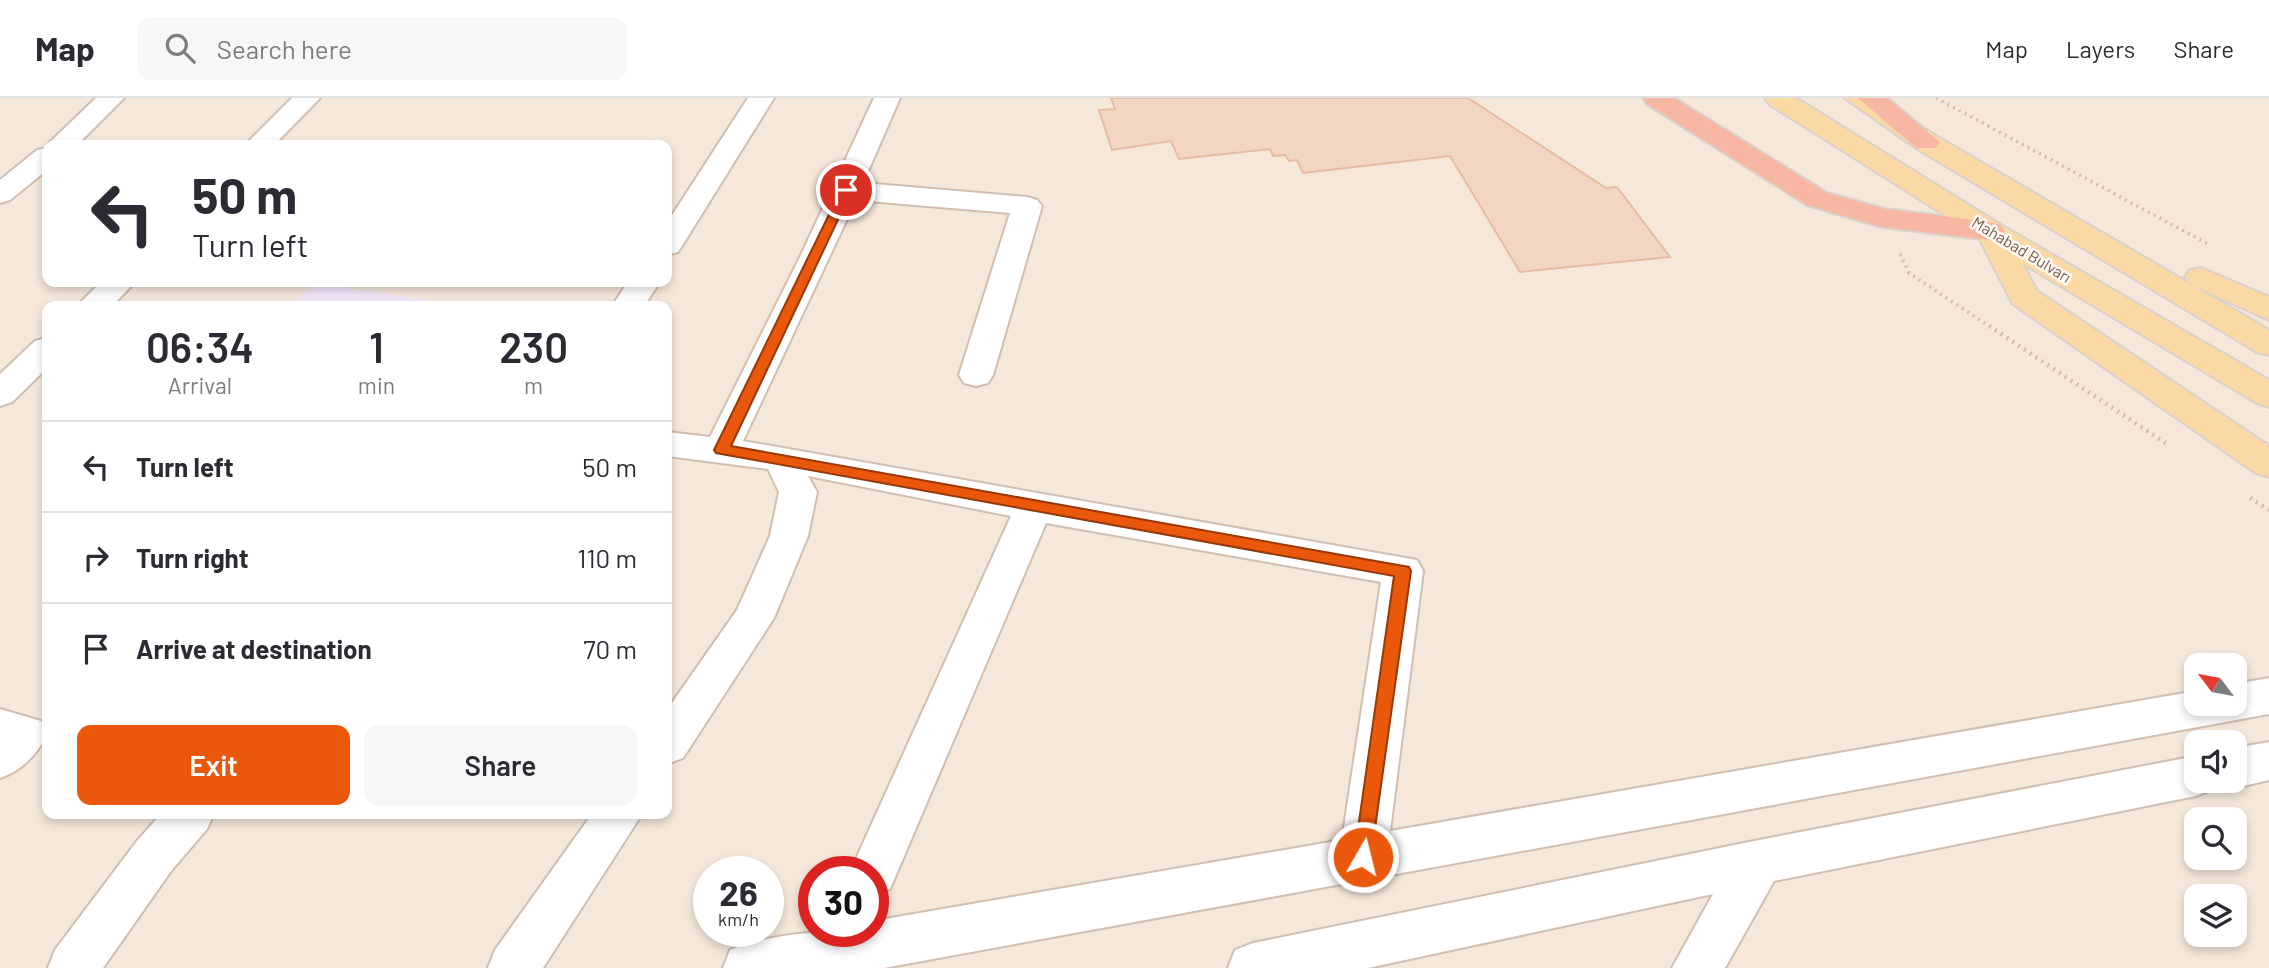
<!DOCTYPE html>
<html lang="en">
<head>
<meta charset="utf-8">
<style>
	body { margin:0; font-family:Barlow,sans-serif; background:#f7f7f7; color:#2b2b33; height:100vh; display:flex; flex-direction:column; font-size:26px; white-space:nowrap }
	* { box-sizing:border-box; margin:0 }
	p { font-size:23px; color:#7c7c81 }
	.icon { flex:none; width:38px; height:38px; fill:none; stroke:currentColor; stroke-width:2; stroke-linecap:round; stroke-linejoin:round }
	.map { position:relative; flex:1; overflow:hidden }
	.panel { position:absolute; left:42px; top:203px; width:630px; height:518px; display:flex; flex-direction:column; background:#fff; border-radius:14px; box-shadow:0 4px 10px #0003 }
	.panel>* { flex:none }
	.banner { position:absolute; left:42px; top:42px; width:630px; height:147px; border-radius:14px; box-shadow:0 4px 10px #0003; background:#fff; color:#2b2b33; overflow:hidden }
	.needle { width:46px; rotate:302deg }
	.tools { position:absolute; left:2184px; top:555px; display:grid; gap:14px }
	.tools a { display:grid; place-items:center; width:63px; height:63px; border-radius:14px; background:#fff; box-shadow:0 4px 10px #0003; font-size:35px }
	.speed { position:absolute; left:693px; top:758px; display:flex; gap:14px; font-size:35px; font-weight:700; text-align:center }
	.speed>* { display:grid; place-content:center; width:91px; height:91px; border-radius:50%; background:#fff; box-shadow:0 4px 10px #0003; line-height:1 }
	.speed small { font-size:18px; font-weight:400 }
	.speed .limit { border:10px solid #d22; background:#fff; color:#111 }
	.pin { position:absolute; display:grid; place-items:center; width:60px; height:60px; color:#fff; margin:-30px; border:4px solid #fff; border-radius:50%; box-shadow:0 2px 7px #0007 }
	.me { position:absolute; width:77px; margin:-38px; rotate:8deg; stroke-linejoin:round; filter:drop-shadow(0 0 5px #0008) }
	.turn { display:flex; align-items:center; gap:24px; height:147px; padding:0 35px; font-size:32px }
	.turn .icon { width:91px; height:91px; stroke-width:2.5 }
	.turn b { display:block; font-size:49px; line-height:60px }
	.eta { display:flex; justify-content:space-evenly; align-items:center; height:119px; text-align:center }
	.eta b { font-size:42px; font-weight:600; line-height:49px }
	.button { display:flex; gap:14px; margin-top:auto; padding:14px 35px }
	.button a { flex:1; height:80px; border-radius:14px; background:#ea580c; color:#fff; font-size:28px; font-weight:600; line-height:80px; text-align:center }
	.button a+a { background:#f7f7f7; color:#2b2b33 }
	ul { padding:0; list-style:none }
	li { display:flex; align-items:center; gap:21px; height:91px; padding:0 35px; border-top:2px solid #e1e1e2 }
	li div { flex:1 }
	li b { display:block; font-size:26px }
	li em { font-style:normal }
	header { display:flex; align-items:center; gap:42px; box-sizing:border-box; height:98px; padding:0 35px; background:#fff; border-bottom:2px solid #e1e1e2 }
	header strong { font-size:33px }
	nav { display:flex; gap:38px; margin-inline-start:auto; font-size:24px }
	.search { width:490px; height:63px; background:#f7f7f7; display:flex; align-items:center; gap:18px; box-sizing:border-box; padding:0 24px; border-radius:14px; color:#7c7c81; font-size:26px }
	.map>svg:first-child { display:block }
</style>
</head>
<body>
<header>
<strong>Map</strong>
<div class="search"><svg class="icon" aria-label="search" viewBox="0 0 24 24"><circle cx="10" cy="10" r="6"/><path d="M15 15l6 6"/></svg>Search here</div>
<nav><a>Map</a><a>Layers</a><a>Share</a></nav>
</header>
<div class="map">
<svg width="2269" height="870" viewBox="0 0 2269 870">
	<rect width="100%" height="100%" fill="#fdf6ec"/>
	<path fill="#f5e8da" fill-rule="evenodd" d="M0,0h2269v870h-2269zM47,47h620v137h-620zM47,208h620v508h-620zM2196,567h39v39h-39zM2196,644h39v38h-39zM2196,721h39v39h-39zM709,774h59v59h-59zM814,774h59v59h-59zM2196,798h39v38h-39z"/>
	<polygon fill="#f3e8fa" points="316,185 466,208 290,208"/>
	<polygon fill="#f3d5c3" stroke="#e6bba3" stroke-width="2" points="1111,0 1468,0 1606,90 1617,89 1670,159 1520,174 1450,58 1303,75 1297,62 1289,63 1285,57 1273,58 1270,51 1179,61 1171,43 1112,52 1099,12 1115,11"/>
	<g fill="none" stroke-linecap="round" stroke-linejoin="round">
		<defs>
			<g id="minor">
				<polygon points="96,0 124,0 77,47 47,47"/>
				<polygon points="292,0 320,0 274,47 245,47"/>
				<polygon points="748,0 774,0 682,148 678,154 667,157 667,125"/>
				<path d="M874,0h26l-37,85 164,14 10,3 5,6 -49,169 -5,8 -12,3 -12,-3 -5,-8 51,-162 -154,-13 -113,241 674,119 6,11 -33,260 806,-140v13h39v-20l34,-6v36l-1385,254h-161l7,-18c45,-18 95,-19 143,-19v-10l469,-81 39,-258 -335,-59 -156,366 -17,6v-23h-23l161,-356 -203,-40 9,16 -9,44 -34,82 -91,140 -16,6v-54l70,-100 33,-74 9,-44 -11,-23 -101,-13v-24l43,5 91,-182z"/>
				<polygon points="47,50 47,72 10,102 0,105 0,82 37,52"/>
				<polygon points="101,184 135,184 112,208 77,208"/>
				<polygon points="628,184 660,184 644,208 612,208"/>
				<polygon points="47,240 47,270 12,304 0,308 0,276 35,243"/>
				<path d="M0,611l41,12 6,13c-10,21 -26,37 -47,44z"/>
				<polygon points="2269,644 2269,682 2235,690 2219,684 2235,682 2235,650"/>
				<polygon points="2196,658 2196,682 2217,682 2212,692 2196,698 1774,783 1725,870 1672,870 1713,796 1368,870 1228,870 1235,852 1253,845 1759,742"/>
				<polygon points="161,716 214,716 207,731 171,773 103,870 48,870 55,852 137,743"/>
				<polygon points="592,716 642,716 543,870 488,870 495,852"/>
			</g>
			<g id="major">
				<polygon points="1765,0 1796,0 2001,127 2269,282 2269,309 2257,305 2022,165 2037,193 2269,348 2269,379 2256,375 2013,206 1978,138 1769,6"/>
				<polygon points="1845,0 1876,0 1936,38 2269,232 2269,257 2257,254 1916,50"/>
				<polygon points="2201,170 2269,199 2269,222 2190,186 2185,179 2190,172"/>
			</g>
			<g id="highway">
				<polygon points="1643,0 1674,0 1827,95 1885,111 1990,124 2001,127 2005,133 2001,139 1990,142 1882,129 1807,107 1647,6"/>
				<polygon points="1858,0 1887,0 1940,44 1936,50 1916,50"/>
			</g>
		</defs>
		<use href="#minor" stroke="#d1beb0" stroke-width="4"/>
		<use href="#major" stroke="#dad1cd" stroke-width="4"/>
		<use href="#highway" stroke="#dad1cd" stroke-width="4"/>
		<g stroke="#d9b8a5" stroke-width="3.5" stroke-dasharray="2 4.5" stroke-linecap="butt">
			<polyline points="1936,0 2210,147"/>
			<polyline points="1900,156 1909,175 1992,230"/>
		</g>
		<g stroke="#d9b8a5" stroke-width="4.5" stroke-dasharray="2 5" stroke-linecap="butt">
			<polyline points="1989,228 2167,346"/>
			<polyline points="2250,400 2269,412"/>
		</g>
		<use href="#minor" fill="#fff" fill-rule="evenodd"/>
		<use href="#major" fill="#fbd9a5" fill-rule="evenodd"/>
		<use href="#highway" fill="#f7b7a3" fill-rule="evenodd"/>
	</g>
	<polygon fill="#ea580c" stroke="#983908" stroke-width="2" points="842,90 852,92 731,348 1409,469 1411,473 1370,766 1363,768 1356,766 1354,759 1394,478 716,355 714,352"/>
	<g text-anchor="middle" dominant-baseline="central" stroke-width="5" stroke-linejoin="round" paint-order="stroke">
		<g font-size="16" fill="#7a5c4d" stroke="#fffaf3">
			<text transform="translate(2022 151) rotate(31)">Mahabad Bulvarı</text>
		</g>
	</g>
</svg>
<div class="tools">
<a><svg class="needle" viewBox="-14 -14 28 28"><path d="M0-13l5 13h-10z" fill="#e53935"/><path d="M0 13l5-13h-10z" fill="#7c7c81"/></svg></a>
<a><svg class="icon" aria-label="sound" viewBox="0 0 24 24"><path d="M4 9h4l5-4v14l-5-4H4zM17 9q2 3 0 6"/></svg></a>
<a><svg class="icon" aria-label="search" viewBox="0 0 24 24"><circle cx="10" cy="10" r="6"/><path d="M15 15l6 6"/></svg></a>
<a><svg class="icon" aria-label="layers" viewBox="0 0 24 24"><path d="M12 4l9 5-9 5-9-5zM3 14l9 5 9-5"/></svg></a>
</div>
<div class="speed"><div>26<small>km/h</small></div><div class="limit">30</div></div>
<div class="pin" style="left:846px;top:92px;background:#d93025"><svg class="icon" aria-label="arrive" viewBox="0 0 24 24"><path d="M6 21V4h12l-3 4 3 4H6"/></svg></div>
<svg class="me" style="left:1363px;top:759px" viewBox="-20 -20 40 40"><circle r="17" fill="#ea580c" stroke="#fff" stroke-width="3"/><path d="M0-11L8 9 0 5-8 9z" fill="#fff"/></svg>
<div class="banner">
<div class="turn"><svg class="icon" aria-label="left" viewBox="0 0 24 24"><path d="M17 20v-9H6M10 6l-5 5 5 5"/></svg><div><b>50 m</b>Turn left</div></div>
</div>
<section class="panel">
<div class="eta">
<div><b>06:34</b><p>Arrival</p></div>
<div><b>1</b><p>min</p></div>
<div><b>230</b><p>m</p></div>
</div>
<ul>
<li><svg class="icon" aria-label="left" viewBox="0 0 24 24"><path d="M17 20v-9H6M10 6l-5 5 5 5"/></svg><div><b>Turn left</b></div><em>50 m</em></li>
<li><svg class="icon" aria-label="right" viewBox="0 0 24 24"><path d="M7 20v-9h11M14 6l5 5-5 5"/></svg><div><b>Turn right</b></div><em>110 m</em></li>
<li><svg class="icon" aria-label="arrive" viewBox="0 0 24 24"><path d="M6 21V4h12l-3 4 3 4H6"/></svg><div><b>Arrive at destination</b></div><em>70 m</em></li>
</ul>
<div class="button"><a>Exit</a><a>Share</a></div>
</section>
</div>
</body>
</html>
